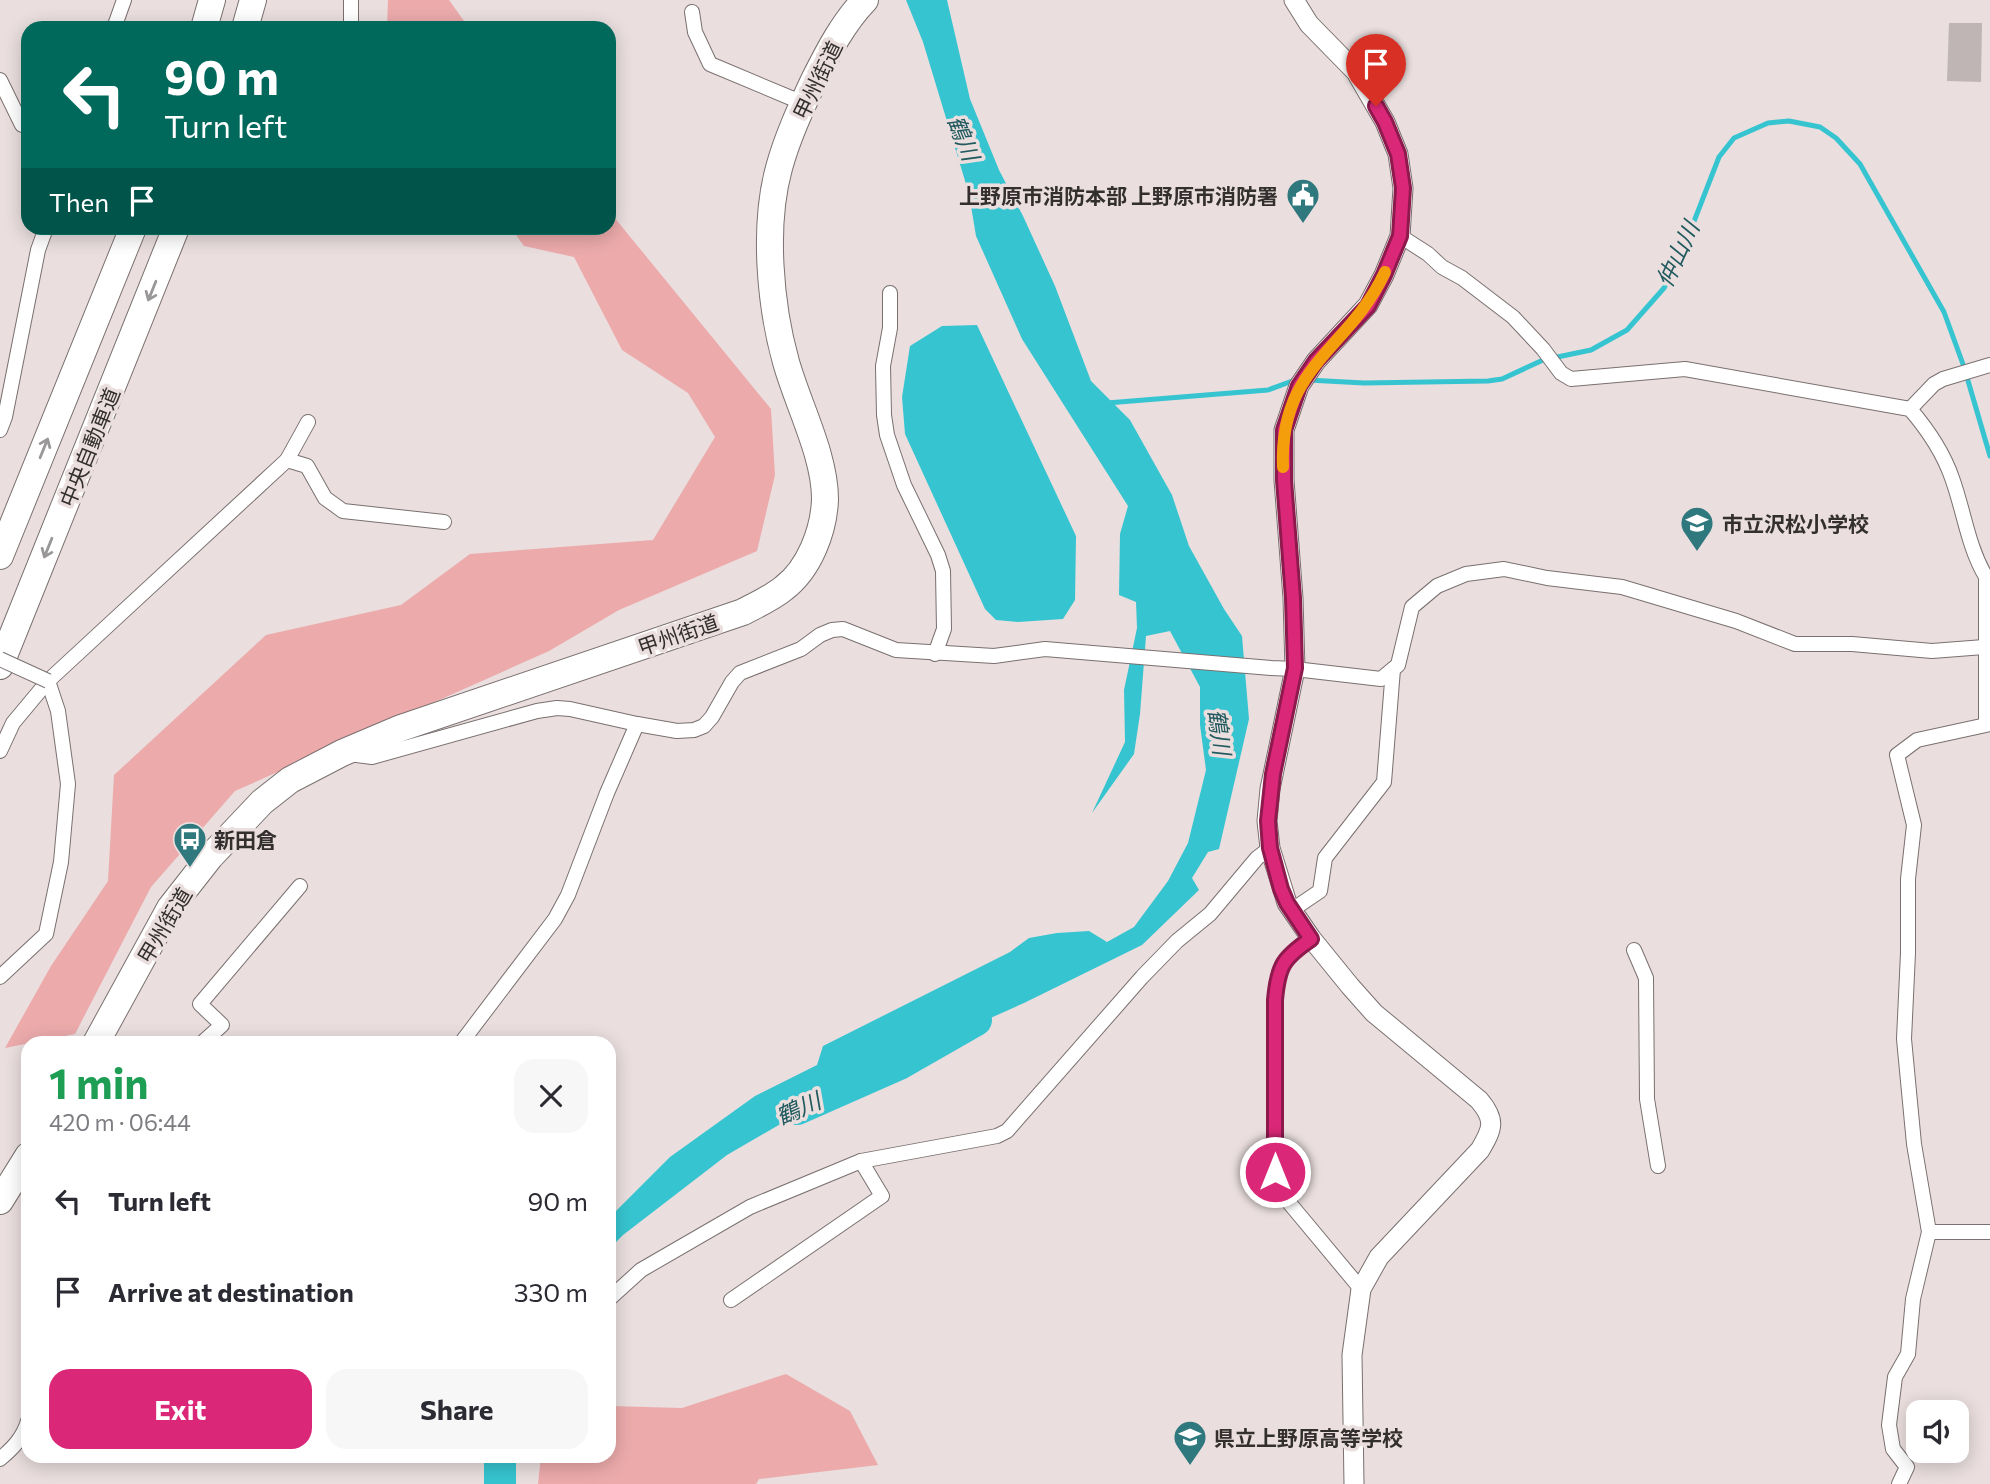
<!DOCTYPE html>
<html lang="en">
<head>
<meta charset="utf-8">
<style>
	body { margin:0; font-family:Commissioner,"Noto Sans JP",sans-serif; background:#f7f7f7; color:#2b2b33; height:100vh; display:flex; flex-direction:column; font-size:26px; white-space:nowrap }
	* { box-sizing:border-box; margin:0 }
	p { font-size:23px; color:#7c7c81 }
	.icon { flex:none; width:38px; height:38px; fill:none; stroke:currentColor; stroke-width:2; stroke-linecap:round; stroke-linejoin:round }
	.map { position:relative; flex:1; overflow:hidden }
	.side { position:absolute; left:21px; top:1036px; width:595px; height:427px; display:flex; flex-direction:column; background:#fff; border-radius:21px; box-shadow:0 4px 18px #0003 }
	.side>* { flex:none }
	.hud { position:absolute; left:21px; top:21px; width:595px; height:214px; border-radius:21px; box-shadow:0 4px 18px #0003; background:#00695c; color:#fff; overflow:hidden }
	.tools { position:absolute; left:1906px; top:1400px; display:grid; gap:14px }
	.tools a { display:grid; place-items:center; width:63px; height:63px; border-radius:14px; background:#fff; box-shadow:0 4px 18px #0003; font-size:35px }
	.pin { position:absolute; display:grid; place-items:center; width:60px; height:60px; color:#fff; margin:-72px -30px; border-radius:50% 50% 50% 0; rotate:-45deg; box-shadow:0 0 7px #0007 }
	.pin .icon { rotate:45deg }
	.me { position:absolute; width:77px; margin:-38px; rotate:0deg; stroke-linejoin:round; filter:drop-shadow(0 0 5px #0008) }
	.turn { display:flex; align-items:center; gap:24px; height:147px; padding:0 28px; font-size:32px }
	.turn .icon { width:91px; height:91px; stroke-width:2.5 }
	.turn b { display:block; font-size:49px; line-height:60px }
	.then { display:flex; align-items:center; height:66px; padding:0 28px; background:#0003; gap:14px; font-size:26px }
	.round { display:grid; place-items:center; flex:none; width:74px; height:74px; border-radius:21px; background:#f7f7f7 }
	.head { display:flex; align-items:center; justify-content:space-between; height:119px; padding:0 28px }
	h1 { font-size:42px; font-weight:700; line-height:52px; color:#1e9e55 }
	.cta { display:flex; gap:14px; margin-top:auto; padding:14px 28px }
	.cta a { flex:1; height:80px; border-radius:21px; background:#db2777; color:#fff; font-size:28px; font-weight:700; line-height:80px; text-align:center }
	.cta a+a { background:#f7f7f7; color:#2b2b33 }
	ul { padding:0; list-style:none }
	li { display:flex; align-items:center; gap:21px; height:91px; padding:0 28px }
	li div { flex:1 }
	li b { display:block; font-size:26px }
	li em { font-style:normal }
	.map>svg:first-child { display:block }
</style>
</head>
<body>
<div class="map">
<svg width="1990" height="1484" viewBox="0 0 1990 1484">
	<rect width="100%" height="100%" fill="#eadede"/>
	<g fill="#ecaaab">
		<polygon points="388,0 449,0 469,28 387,28"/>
		<polygon points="609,211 771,409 775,475 757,551 619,610 549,651 235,791 151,887 75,1034 5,1048 51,966 108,881 114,775 266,635 401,605 470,554 653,540 715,437 688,393 622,350 574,257 524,246 511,228 609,228"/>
		<polygon points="786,1374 850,1411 878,1465 759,1479 756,1484 538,1484 541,1456 609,1456 609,1406 682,1408"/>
	</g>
	<g fill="#36c5d0">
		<polygon points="906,0 947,0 970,99 999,170 1023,216 1055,286 1091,381 1130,420 1172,495 1189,546 1224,609 1242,636 1249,719 1219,849 1208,852 1192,878 1199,890 1142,945 1024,1003 870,1072 727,1155 623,1235 609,1249 609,1218 670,1157 755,1096 817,1065 823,1046 1010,952 1029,938 1057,933 1089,931 1107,942 1134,927 1168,881 1188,843 1206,770 1200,725 1200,687 1170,631 1146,636 1140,714 1134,754 1092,813 1125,742 1124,690 1137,628 1136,602 1119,595 1120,534 1128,506 1022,339 976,236 969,194 923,42"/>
		<polygon points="977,325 1076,536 1075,600 1063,619 1018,622 996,620 985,609 905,434 902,397 910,346 942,326"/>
	</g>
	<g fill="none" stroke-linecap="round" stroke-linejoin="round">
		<g stroke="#36c5d0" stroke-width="5">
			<polyline points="1308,380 1364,383 1488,381 1502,379 1543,360 1591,350 1627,330 1664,288 1679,260 1719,157 1734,138 1768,123 1789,121 1820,127 1836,138 1860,164 1944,312 1964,367 1990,456"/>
			<polyline points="1107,403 1268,390 1295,380"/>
		</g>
		<g stroke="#36c5d0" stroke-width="32">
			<polyline points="797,1109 899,1064 976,1020"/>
			<polyline points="500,1456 500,1484"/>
		</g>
	</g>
	<polygon fill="#c0b5b5" points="1949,23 1982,23 1981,82 1947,81"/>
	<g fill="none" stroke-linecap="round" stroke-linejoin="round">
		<defs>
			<g id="street">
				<polyline points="692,12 695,32 710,64 803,103"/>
				<polyline points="114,28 124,0"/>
				<polyline points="351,28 351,0"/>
				<polyline points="0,80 22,125"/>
				<path d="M1400,236l28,18 14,13 20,11 51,39 30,32 18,24 10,6 114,-10 225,40c18,21 33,43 42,69 12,33 16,69 34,99v148l-69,15 -20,15 17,70 -6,54v74l-4,86 10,105 15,88 -16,67 -5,55 -13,23 -6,48 4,24 14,18 -8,17"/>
				<polyline points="890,293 890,328 883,366 884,415 887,435 904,485 938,555 943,571 944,629 935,654"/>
				<polyline points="1910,409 1934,384 1943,379 1990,365"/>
				<polyline points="0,430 5,417 38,250 46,228"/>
				<polyline points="287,460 307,466 325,498 343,511 444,522"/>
				<polyline points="0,751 13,723 48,681 287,460 308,422"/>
				<polyline points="349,754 372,757 537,711 557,708 570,709 637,724 677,731 694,730 704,726 712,717 732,682 740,673 801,649 820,635 832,630 843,629 896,650 994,656 1045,649 1271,668 1295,669 1381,679 1398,665 1412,607 1437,586 1466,574 1504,569 1547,578 1622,587 1736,621 1795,644 1852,644 1932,651 1984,647"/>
				<polyline points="1292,910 1320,891 1325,858 1384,782 1393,669"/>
				<path d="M1311,938c-28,21 -33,28 -36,62v172l11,27 75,90"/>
				<polyline points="1634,950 1646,978 1647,1099 1658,1166"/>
				<polyline points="0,977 46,934 61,862 68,784 58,711 48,681"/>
				<polyline points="202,1043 222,1025 200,1004 300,886"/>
				<polyline points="461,1043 555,919 568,895 607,793 637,724"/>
				<polyline points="1929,1232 1990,1232"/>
				<polyline points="609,1299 641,1270 750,1207 861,1161 997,1136 1007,1131 1142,977 1177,941 1210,914 1257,858 1270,848"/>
				<polyline points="731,1300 882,1196 861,1161"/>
				<path d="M0,1459c13,-11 23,-21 28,-38"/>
			</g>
			<path id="secondary" d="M1294,0l15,24 47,48 29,50 13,32 5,34 -3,48 -16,39 -16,30 -52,56 -17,25 -15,44v50l9,118 2,71 -25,120 -3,32 3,27 17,55 24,35 39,48 24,27 105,87c17,20 14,28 1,50l-101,107 -18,32 -9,66 2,129"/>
			<g id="highway">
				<polyline points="204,28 212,0"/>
				<polyline points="245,28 253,0"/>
				<polyline points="0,556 133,228"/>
				<polyline points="0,666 176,228"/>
				<path d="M96,1043l74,-135 40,-51 52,-55 28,-22 52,-27 59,-25 342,-116c13,-7 29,-14 41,-24 25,-19 40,-57 41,-89 0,-44 -27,-94 -39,-137 -16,-57 -23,-136 -7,-194 8,-30 22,-60 35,-88 14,-28 29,-57 51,-80"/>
				<polyline points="0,1201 28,1156"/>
			</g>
		</defs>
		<use href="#street" stroke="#7a7070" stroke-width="16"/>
		<use href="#secondary" stroke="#7a7070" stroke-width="21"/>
		<use href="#highway" stroke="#7a7070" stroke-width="28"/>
		<use href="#street" stroke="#fff" stroke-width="14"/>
		<use href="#secondary" stroke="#fff" stroke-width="19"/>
		<use href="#highway" stroke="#fff" stroke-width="26"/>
		<defs>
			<polyline id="street-bridge" points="0,659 48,681"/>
		</defs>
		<use href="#street-bridge" stroke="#7a7070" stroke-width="16" stroke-linecap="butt"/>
		<use href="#street-bridge" stroke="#fff" stroke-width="14"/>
	</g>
	<defs><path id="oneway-shaft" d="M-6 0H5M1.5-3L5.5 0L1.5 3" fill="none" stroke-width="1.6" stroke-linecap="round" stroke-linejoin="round" transform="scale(1.75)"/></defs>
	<g stroke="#999797">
		<use href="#oneway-shaft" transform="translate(152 291) rotate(112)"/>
		<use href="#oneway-shaft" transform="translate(44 448) rotate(-68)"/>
		<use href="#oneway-shaft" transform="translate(48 548) rotate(112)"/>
	</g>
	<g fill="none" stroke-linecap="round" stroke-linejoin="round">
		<defs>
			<path id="route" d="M1275,1172v-172c3,-34 8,-42 36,-61l-24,-36 -6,-14 -11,-41 -2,-27 5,-47 22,-106 -2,-70 -9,-118v-50l15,-44 17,-25 52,-55 16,-31 16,-39 3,-48 -5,-34 -13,-32 -9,-16"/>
		</defs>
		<use href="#route" stroke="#8e194d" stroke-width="18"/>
		<use href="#route" stroke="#db2777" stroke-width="12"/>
		<path stroke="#f59e0b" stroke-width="12" d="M1283,467c-4,-102 66,-117 102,-195"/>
	</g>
	<defs>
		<symbol id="civic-pin" viewBox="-11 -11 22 30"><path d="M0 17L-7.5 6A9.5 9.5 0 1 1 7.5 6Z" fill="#2f787e" stroke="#eadede"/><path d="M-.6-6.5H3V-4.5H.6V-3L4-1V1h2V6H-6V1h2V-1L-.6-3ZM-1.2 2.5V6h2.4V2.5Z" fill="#fff"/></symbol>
		<symbol id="school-pin" viewBox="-11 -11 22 30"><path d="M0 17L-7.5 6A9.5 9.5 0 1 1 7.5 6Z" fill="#2f787e" stroke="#eadede"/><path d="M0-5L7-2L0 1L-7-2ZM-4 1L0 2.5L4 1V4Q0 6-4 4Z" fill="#fff"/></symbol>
		<symbol id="bus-pin" viewBox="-11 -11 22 30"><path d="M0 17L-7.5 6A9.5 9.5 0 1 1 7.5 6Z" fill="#2f787e" stroke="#eadede"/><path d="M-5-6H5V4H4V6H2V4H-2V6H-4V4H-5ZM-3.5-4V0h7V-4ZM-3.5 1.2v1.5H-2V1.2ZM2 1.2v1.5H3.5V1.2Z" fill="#fff"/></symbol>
	</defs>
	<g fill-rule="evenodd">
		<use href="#civic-pin" x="1284" y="176" width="38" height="52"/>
		<use href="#school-pin" x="1678" y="504" width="38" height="52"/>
		<use href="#bus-pin" x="171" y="820" width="38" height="52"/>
		<use href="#school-pin" x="1171" y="1418" width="38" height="52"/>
	</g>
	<g text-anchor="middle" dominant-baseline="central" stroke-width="7" stroke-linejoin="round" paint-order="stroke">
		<g font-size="21" fill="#332f2f" stroke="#eadede">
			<text transform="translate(817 80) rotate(-64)">甲州街道</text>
			<text transform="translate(89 447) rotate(-68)">中央自動車道</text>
			<text transform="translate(678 634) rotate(-19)">甲州街道</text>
			<text transform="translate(164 925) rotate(-59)">甲州街道</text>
		</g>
		<g font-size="21" font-weight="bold" fill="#332f2f" stroke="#eadede" text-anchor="start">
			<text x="1278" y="195" text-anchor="end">上野原市消防本部 上野原市消防署</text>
			<text x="1722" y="523">市立沢松小学校</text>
			<text x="214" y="839">新田倉</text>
			<text x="1214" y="1437">県立上野原高等学校</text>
		</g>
		<g font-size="23" font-style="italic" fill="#215a5e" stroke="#eadede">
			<text transform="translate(964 138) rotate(68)">鶴川</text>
			<text transform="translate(1677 254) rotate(-65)">仲山川</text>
			<text transform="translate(1220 732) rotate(82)">鶴川</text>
			<text transform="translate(798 1108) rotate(-24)">鶴川</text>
		</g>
	</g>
</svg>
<div class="tools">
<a><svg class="icon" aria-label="sound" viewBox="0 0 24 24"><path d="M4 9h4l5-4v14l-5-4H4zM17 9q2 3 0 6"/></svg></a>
</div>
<div class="pin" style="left:1376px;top:106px;background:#d93025"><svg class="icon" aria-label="arrive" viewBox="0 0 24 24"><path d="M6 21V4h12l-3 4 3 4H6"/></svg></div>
<svg class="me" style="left:1275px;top:1172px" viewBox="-20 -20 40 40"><circle r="17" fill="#db2777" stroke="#fff" stroke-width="3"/><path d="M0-11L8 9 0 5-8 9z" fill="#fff"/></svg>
<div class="hud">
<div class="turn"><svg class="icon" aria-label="left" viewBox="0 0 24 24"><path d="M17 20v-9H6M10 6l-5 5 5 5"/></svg><div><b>90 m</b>Turn left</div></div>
<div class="then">Then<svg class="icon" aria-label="arrive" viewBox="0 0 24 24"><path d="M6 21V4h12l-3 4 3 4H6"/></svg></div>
</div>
<section class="side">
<div class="head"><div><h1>1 min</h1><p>420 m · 06:44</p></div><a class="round"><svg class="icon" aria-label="close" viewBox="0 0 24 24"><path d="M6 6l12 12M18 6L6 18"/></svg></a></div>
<ul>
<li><svg class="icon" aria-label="left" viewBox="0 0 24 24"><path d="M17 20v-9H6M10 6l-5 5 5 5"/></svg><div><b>Turn left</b></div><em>90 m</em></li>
<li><svg class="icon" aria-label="arrive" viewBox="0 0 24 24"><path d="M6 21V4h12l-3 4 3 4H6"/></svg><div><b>Arrive at destination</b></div><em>330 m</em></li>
</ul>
<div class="cta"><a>Exit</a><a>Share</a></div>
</section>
</div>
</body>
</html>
